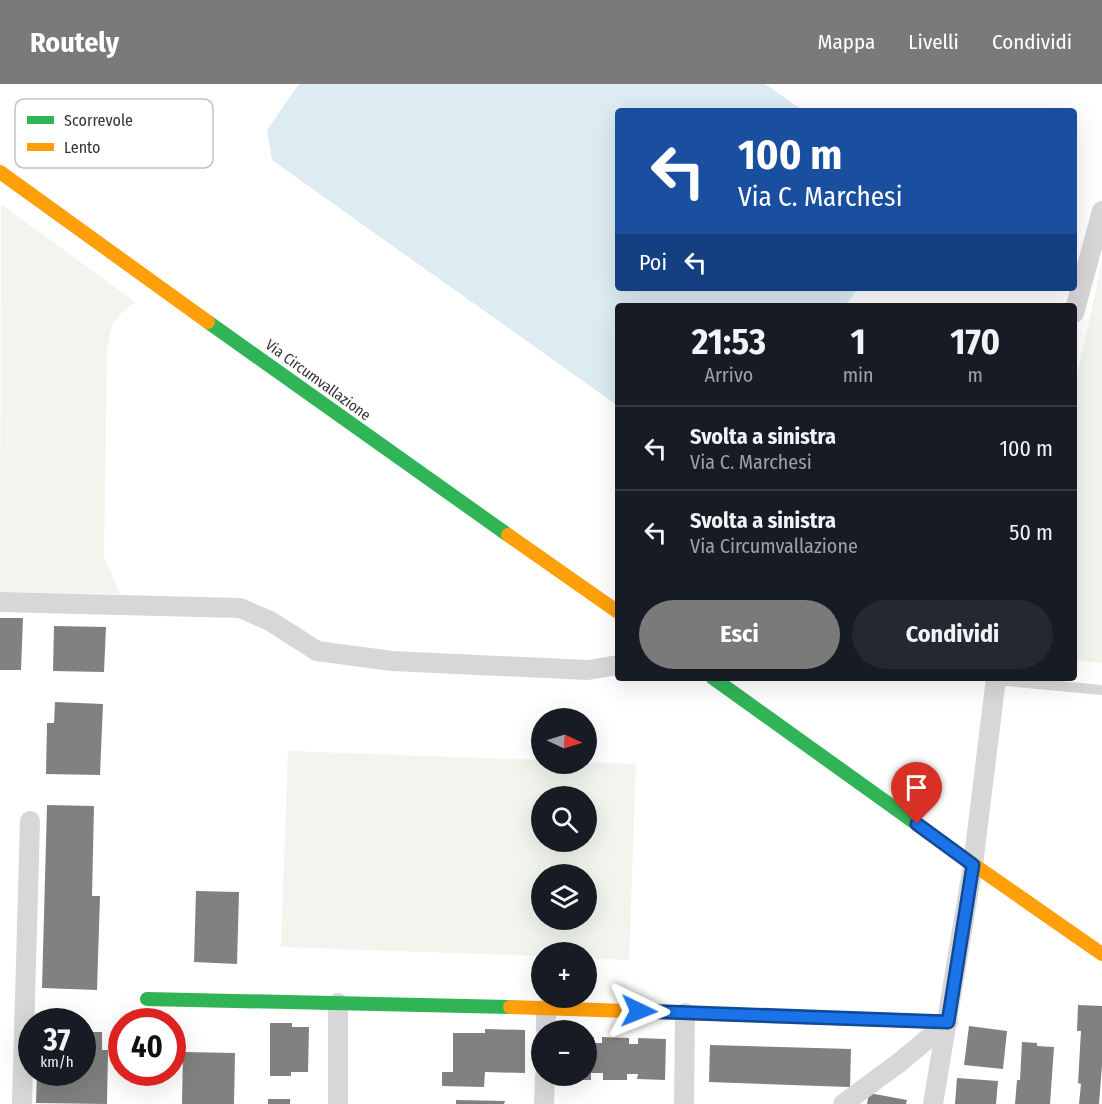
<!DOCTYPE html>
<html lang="it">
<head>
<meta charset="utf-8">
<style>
	body { margin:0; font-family:"Fira Sans Condensed",sans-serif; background:#242831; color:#f1f3f6; height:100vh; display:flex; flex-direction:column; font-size:22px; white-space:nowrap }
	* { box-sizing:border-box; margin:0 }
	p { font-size:20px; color:#9ea1a6 }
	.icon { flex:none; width:33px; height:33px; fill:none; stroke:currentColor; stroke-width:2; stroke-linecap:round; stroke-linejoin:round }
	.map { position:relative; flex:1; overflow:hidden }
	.details { position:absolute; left:615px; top:219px; width:462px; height:378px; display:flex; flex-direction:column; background:#171b24; border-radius:6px; box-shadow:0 6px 24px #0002 }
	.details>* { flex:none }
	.guide { position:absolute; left:615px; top:24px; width:462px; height:183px; border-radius:6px; box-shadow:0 6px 24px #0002; background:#1a4fa0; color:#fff; overflow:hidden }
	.needle { width:39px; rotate:94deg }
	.controls { position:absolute; left:531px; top:624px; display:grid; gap:12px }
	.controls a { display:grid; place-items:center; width:66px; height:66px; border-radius:50%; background:#171b24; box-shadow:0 6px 24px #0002; font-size:30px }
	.speed { position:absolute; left:18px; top:924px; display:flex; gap:12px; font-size:30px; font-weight:700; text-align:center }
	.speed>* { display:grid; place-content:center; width:78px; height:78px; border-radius:50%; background:#171b24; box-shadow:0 6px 24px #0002; line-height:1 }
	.speed small { font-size:15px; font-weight:400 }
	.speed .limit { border:9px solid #d22; background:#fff; color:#111 }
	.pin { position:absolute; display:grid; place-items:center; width:51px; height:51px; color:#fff; margin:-62px -26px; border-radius:50% 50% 50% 0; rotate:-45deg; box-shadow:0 0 6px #0007 }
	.pin .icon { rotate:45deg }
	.me { position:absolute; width:66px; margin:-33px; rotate:92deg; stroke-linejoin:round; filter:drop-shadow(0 0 4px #0008) }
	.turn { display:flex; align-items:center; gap:21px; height:126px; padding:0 24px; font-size:27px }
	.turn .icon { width:78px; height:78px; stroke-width:2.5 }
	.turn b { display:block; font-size:42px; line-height:51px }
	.then { display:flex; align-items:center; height:57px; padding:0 24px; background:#0003; gap:12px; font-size:22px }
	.eta { display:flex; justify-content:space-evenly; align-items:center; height:102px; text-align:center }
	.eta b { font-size:36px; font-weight:700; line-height:42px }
	.cta { display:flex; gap:12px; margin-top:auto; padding:12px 24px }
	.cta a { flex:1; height:69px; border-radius:36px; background:#7a7a7a; color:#fff; font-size:24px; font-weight:700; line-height:69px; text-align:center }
	.cta a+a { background:#242831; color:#f1f3f6 }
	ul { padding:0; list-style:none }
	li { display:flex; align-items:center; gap:18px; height:84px; padding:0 24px; border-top:2px solid #363941 }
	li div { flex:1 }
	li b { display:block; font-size:22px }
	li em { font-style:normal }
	header { display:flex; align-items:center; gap:36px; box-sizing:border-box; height:84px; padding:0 30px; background:#7a7a7a; color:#fff }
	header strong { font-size:28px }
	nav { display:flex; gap:33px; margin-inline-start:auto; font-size:21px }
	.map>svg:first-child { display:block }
</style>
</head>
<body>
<header>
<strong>Routely</strong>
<nav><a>Mappa</a><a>Livelli</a><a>Condividi</a></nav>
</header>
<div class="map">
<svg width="1102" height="1020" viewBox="0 0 1102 1020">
	<rect width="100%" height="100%" fill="#fff"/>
	<g fill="#f1f5ed" fill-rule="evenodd">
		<path d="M1,120l134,98c-23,18 -24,20 -28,49l-3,206 16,37 -120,-2z"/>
		<polygon points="1102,180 1102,579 1074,576 1074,304"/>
		<path d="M288,667l253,9 1,4 45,-2 49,2 -7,196 -42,-2 -1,-6h-44l-1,4 -260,-9zM542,712h44v46h-44zM542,790h44v46h-44z"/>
	</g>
	<polygon fill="#ddebf3" points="299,0 765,0 804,27 618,27 618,204 858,204 845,222 618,222 618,322 272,76 267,46"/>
	<g fill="#818181">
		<polygon points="0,534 23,534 21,586 0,586"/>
		<polygon points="54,542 106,543 104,588 53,587"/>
		<polygon points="55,618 103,620 100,691 46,690 47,639 54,639"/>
		<polygon points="47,721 94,722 92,812 100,812 97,906 42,904"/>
		<polygon points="196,807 239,808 237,880 194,878"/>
		<polygon points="1078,921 1102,922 1102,981 1099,1020 1079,1020 1081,1000 1078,999 1081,947 1077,947"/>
		<polygon points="270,939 292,939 292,943 309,943 308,988 291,988 291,992 270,992"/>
		<polygon points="969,942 1007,947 1003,985 964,981"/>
		<polygon points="485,945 525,946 525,989 485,988 484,1003 442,1002 442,988 453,988 453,949 485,949"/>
		<polygon points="82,948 102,948 102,966 108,966 107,1020 36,1019 37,988 82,988"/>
		<polygon points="586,952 594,953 594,959 602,959 602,953 629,954 629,960 638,960 638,954 666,955 665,996 637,995 638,990 627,990 627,996 603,996 603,989 591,989 591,996 566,996 566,992 586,992"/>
		<polygon points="1022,958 1037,959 1037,962 1054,963 1050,1020 1015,1020 1017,996 1020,996"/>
		<polygon points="710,961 851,965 850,1003 709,998"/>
		<polygon points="183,968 235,969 234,1020 182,1020"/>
		<polygon points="957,994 998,997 996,1020 955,1020"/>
		<polygon points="869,1009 907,1016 906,1020 867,1020"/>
		<rect x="268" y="1015" width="22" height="5"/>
		<polygon points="456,1016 505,1017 504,1020 456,1020"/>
	</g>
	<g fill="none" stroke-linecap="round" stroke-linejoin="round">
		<polyline stroke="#d7d7d7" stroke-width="10" points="996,596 1102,606"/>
		<g stroke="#d7d7d7" stroke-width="20">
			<polyline points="1074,229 1102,127"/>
			<polyline points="0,518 240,524 270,537 317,567 392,577 588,586 618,581"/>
			<polyline points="338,919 338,1020"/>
			<polyline points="546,946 546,924"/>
			<polyline points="22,1020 30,737"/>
			<polyline points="544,1020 545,992"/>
			<polyline points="684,1020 685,929"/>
			<polyline points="843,1020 900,978 948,938"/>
			<polyline points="933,1020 973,781 996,594"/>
		</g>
		<g stroke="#30b455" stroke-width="14">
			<polyline points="208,238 508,451"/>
			<polyline points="713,594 967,776"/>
			<polyline points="147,915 510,923"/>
		</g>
		<g stroke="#ff9f0a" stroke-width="14">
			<polyline points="0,88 208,238"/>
			<polyline points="508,451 618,528"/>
			<polyline points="967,776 1102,870"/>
			<polyline points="510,923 948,938"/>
		</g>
	</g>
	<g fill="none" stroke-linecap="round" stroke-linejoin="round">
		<defs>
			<polyline id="route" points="639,927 948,938 973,781 917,740"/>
		</defs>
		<use href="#route" stroke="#114b97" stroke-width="15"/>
		<use href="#route" stroke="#1a73e8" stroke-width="10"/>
	</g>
	<g text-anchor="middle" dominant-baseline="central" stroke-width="6" stroke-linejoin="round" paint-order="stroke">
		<g font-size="15" fill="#333" stroke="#fff">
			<text transform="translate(318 296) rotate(36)">Via Circumvallazione</text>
		</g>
	</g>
	<rect x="15" y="15" width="198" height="69" rx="9" fill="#fff" stroke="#c2c2c2" stroke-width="1.5"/>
	<rect x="27" y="32" width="27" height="8" fill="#30b455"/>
	<rect x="27" y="59" width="27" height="8" fill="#ff9f0a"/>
	<g font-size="16" fill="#333">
		<text x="64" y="42">Scorrevole</text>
		<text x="64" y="69">Lento</text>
	</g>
</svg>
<div class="controls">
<a><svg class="needle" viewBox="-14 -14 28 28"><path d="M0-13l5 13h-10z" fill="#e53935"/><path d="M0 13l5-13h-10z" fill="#9ea1a6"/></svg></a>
<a><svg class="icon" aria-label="search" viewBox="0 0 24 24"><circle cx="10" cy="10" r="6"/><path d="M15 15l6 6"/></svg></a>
<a><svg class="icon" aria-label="layers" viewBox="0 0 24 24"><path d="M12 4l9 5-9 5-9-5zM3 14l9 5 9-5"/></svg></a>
<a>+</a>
<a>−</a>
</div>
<div class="speed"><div>37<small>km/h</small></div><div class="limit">40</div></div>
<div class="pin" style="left:917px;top:740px;background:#d93025"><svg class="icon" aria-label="arrive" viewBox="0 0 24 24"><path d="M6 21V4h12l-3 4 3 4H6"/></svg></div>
<svg class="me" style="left:639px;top:927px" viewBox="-20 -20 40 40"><path d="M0-17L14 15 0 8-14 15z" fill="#1a73e8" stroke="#fff" stroke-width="4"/></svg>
<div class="guide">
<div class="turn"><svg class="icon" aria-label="left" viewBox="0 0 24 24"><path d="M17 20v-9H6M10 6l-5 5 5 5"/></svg><div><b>100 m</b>Via C. Marchesi</div></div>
<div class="then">Poi<svg class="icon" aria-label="left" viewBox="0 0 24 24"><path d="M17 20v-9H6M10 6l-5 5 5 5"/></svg></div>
</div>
<section class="details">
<div class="eta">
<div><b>21:53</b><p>Arrivo</p></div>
<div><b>1</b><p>min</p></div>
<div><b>170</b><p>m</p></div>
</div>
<ul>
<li><svg class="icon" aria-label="left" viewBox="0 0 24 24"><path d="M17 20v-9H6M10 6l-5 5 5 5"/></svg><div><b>Svolta a sinistra</b><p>Via C. Marchesi</p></div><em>100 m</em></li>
<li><svg class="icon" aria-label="left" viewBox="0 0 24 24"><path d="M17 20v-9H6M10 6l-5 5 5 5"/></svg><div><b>Svolta a sinistra</b><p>Via Circumvallazione</p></div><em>50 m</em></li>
</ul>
<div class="cta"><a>Esci</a><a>Condividi</a></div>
</section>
</div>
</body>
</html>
